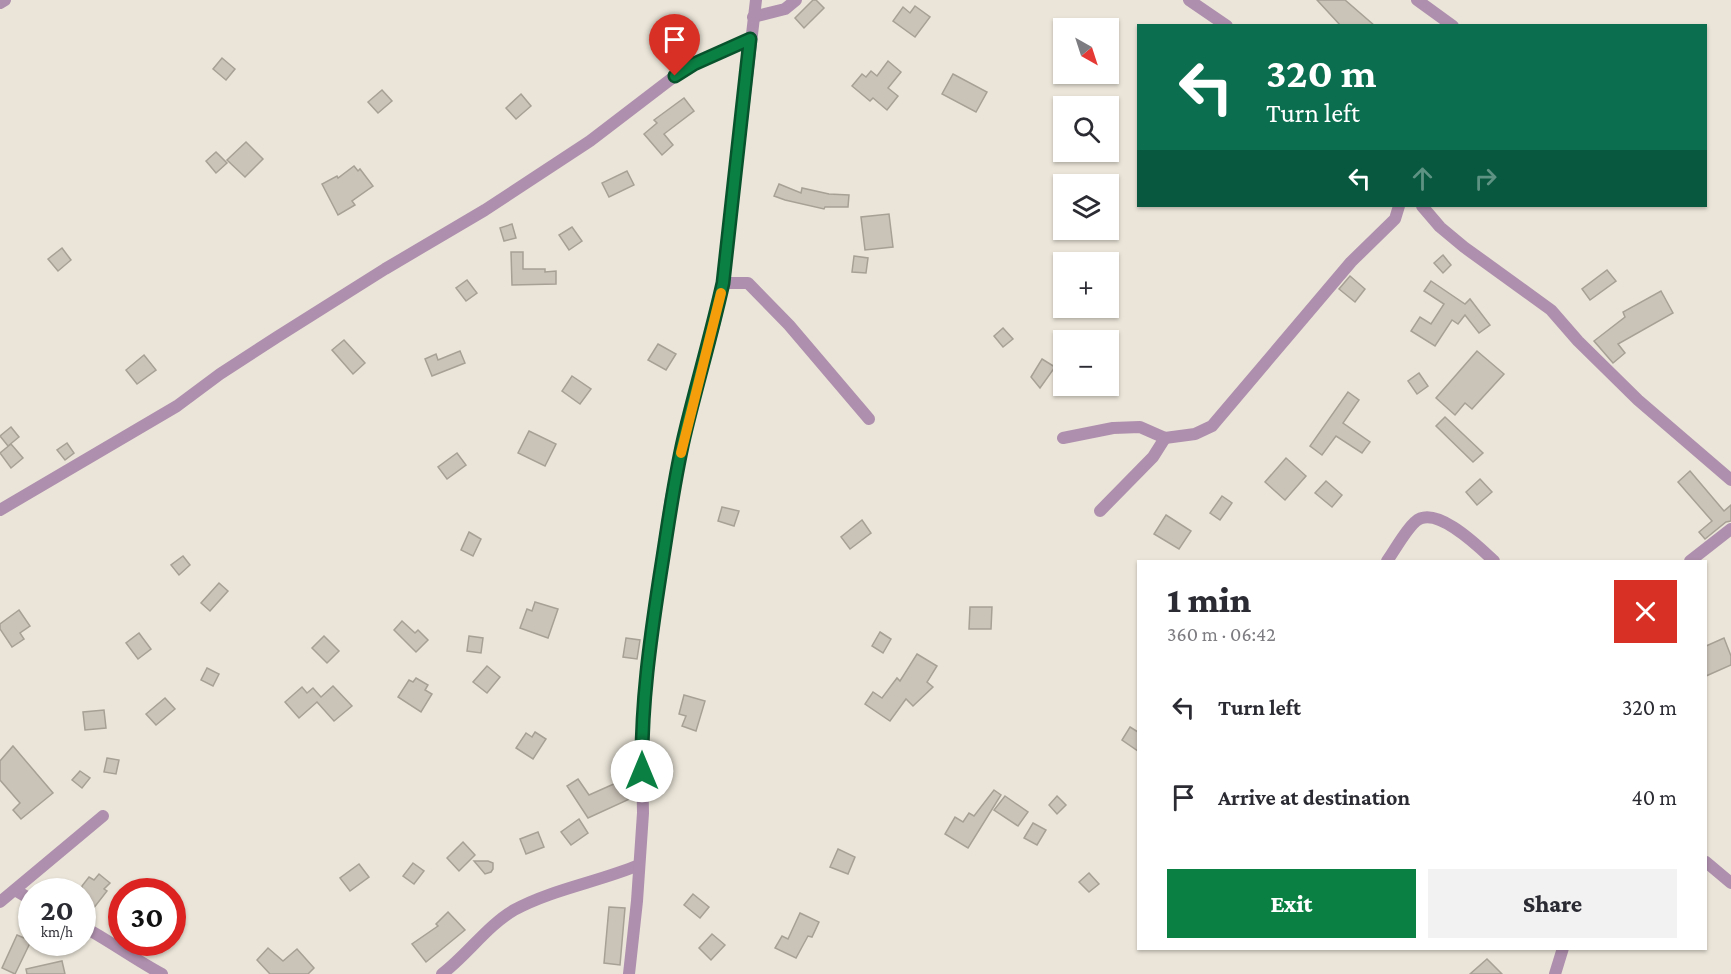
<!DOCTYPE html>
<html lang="en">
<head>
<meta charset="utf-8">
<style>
	body { margin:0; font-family:"Crimson Pro",serif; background:#f2f2f3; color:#2b2b33; height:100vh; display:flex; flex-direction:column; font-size:22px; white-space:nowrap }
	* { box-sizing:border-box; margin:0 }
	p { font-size:20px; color:#7c7c81 }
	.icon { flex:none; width:33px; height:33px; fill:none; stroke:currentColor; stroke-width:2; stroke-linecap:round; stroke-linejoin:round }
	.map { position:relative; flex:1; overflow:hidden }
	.side { position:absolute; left:1137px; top:560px; width:570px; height:390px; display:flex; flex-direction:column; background:#fff; border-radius:0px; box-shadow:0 2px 4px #0004 }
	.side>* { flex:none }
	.top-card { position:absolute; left:1137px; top:24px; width:570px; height:183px; border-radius:0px; box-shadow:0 2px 4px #0004; background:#0b6e4f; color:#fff; overflow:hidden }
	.needle { width:39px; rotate:141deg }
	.tools { position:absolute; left:1053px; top:18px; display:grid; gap:12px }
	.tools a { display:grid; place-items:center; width:66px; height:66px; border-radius:0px; background:#fff; box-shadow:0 2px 4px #0004; font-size:30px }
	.speed { position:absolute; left:18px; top:878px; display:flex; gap:12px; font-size:30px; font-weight:700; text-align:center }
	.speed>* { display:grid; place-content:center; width:78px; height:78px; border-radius:50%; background:#fff; box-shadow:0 2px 4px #0004; line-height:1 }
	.speed small { font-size:15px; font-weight:400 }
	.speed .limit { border:9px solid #d22; background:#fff; color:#111 }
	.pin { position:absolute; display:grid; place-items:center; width:51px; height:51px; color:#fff; margin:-62px -26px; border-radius:50% 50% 50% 0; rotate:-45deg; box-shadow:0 0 6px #0007 }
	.pin .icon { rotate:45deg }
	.me { position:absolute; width:66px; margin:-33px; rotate:0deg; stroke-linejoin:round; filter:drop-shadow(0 0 4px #0008) }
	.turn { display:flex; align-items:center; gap:21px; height:126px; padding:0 30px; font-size:27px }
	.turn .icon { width:78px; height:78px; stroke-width:2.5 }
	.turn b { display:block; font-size:42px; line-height:51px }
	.lanes { display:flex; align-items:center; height:57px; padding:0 30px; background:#0003; justify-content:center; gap:30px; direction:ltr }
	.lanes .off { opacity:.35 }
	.round { display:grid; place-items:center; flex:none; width:63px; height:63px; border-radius:0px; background:#f2f2f3 }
	.overview { display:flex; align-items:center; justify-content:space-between; height:102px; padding:0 30px }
	h1 { font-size:36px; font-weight:800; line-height:45px }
	.button { display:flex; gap:12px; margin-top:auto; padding:12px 30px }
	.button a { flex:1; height:69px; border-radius:0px; background:#0b8043; color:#fff; font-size:24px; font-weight:800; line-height:69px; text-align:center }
	.button a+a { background:#f2f2f3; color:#2b2b33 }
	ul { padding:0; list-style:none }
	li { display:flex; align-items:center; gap:18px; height:90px; padding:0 30px }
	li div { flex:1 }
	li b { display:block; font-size:22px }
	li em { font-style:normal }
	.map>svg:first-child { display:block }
</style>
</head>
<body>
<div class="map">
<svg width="1731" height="974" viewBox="0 0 1731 974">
	<rect width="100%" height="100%" fill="#ebe5d9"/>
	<g fill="#cac3b8" stroke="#a7a095" stroke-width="1.5">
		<polygon points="813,0 816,0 824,8 804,28 795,18"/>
		<polygon points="1317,0 1345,0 1375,26 1341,26"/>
		<polygon points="915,6 930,17 915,37 893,21 903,7 910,13"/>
		<polygon points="222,58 235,69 226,80 213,69"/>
		<polygon points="888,61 901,72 888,88 898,96 887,110 873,98 870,101 852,86 862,74 866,77 871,71 877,76"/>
		<polygon points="953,74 987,92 976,112 942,94"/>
		<polygon points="382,90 392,101 378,113 368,102"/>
		<polygon points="521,94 531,106 516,119 506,108"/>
		<polygon points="684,98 694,111 664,134 673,145 662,155 644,134 657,123 654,120"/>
		<polygon points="246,142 263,159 245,177 227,160"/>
		<polygon points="216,152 227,163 216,173 206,161"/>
		<polygon points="354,166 358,171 360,169 373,186 352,201 355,205 338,215 322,184 337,176 338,178"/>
		<polygon points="627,171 634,185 609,197 602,183"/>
		<polygon points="779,184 801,193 802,188 829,194 849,195 848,207 825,207 824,209 785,200 774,196"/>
		<polygon points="889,214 893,247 865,250 861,217"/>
		<polygon points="512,224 516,238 504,241 500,228"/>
		<polygon points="572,227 582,241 569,250 559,235"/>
		<polygon points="62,248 71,260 58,271 48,259"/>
		<polygon points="511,252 523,252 523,269 545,269 545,272 556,271 556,284 512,285"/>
		<polygon points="1443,255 1451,265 1443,273 1434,263"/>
		<polygon points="854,256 868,258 866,273 852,272"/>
		<polygon points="1607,270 1616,281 1590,300 1582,289"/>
		<polygon points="1350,276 1365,289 1355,302 1339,289"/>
		<polygon points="467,280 477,293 466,301 456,288"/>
		<polygon points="1431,281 1465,304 1470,299 1490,325 1479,333 1465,315 1458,324 1452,320 1435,346 1411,331 1420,317 1431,324 1444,304 1424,291"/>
		<polygon points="1661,291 1673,313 1618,344 1625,353 1613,363 1594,341 1625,317 1623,312"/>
		<polygon points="1003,328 1013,339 1003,347 994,336"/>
		<polygon points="344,340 365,363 353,374 332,350"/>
		<polygon points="658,344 676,354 666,370 648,360"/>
		<polygon points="460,351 465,363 432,376 425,359 436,354 438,360"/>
		<polygon points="1477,351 1504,374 1472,409 1465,403 1455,415 1436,398"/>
		<polygon points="144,355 156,370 137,384 126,370"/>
		<polygon points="1042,359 1055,367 1040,388 1031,377"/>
		<polygon points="1419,373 1428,386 1417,394 1408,381"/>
		<polygon points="572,376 591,389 580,404 562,391"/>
		<polygon points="1348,392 1359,400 1343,423 1370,442 1362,453 1336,436 1322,455 1310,446"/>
		<polygon points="1445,417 1483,453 1473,462 1436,426"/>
		<polygon points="11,427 19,437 8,446 0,436"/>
		<polygon points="529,431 556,444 545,466 518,453"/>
		<polygon points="67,443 74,453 65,460 57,450"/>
		<polygon points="11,444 23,458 11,468 0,453"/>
		<polygon points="457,453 466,465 447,479 438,467"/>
		<polygon points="1286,458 1306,476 1285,500 1265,482"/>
		<polygon points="1690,471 1724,511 1731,505 1731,521 1726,522 1705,539 1699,532 1712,521 1678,482"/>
		<polygon points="1480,479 1492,492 1477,505 1466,492"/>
		<polygon points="1326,481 1342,495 1332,507 1315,493"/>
		<polygon points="1222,496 1232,503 1220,520 1210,513"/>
		<polygon points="722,507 739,511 734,526 718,521"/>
		<polygon points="1166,515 1191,531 1179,549 1154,534"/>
		<polygon points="862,520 871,533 850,549 841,537"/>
		<polygon points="469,532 481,539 473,556 461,550"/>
		<polygon points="183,556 190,565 179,575 171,565"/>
		<polygon points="219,583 228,591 210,611 201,603"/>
		<polygon points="535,602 558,609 548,638 520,628 527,609 532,611"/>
		<polygon points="970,607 992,607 991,629 969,629"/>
		<polygon points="19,610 30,626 20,633 24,639 12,647 0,629 0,624"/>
		<polygon points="402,621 415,633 418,630 428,640 416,652 394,630"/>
		<polygon points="880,632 891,639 883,653 872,646"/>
		<polygon points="139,633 151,649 138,659 126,643"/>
		<polygon points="324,636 339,651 327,663 312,648"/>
		<polygon points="469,636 483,638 481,653 467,651"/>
		<polygon points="626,638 640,640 637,659 623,657"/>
		<polygon points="1724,638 1731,656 1731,665 1706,676 1706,646"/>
		<polygon points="917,654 937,666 927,682 933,687 913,706 906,699 890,721 865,704 873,692 882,698 897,678 900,681"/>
		<polygon points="487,666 500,677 487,693 473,682"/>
		<polygon points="207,668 219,674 213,686 201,680"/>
		<polygon points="416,678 428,685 425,690 432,694 421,712 398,697 409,680 413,682"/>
		<polygon points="333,686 352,706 334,721 317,702 299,718 285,702 302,687 307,693 313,688 321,697"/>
		<polygon points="684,695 705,701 696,731 682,726 686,716 679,714"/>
		<polygon points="165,698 175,709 156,725 146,714"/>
		<polygon points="104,710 106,728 85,730 83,712"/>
		<polygon points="1130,727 1138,732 1138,751 1122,740"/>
		<polygon points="535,732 546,739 533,759 516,748 526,733 532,737"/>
		<polygon points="13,746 53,793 21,819 13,810 20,803 0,780 0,761"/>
		<polygon points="107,758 119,760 116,774 104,772"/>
		<polygon points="80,771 90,778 82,788 72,780"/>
		<polygon points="578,779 589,795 625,779 634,797 588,818 567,786"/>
		<polygon points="994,790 1001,795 968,848 945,834 955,817 963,822 969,813 974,816"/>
		<polygon points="1005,796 1028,812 1018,826 994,810"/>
		<polygon points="1057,796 1066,805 1057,814 1049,805"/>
		<polygon points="579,819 588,833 571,845 561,832"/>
		<polygon points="1033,823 1046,830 1037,845 1024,838"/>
		<polygon points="538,832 544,847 526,854 520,839"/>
		<polygon points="463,842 475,855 459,871 447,858"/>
		<polygon points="838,849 855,857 848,874 830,867"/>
		<polygon points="474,861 488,861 493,863 493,869 491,872 485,874"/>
		<polygon points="413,863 424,871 414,884 403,876"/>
		<polygon points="359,864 369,877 350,891 340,878"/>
		<polygon points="1089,873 1099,884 1089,892 1079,882"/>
		<polygon points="99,874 110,883 104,889 107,891 93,909 82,900 82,886 89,877 94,880"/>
		<polygon points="693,894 709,907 700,918 684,905"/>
		<polygon points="609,907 625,908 620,965 604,963"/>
		<polygon points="448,912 465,930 426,962 412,944 438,926 436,924"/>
		<polygon points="800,913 819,922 812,937 808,936 796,958 775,948 782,936 788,939"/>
		<polygon points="712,934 725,945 711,960 699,948"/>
		<polygon points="17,935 31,941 15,974 2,968"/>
		<polygon points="268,948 283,961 297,949 314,968 308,974 270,974 257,960"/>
		<polygon points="1487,959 1502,974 1470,974"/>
		<polygon points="62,961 65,974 27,974 26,969"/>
	</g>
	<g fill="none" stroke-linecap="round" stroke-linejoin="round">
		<g stroke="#ae8fad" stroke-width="12">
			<polyline points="1189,0 1227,26"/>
			<polyline points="1417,0 1453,26"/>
			<polyline points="0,3 5,0"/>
			<polyline points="753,17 785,9 796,0"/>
			<polyline points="1422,206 1440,227 1464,247 1551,310 1578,341 1638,400 1731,480"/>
			<polyline points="723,283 748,283 789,325 869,419"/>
			<polyline points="1063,438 1113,428 1140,427 1165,438 1195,434 1212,426 1351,262 1395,219 1399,206"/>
			<polyline points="0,510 177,406 220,374 277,337 385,269 485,210 590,141 675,76 694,64 750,39"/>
			<polyline points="1100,511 1153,457 1165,438"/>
			<path d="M1387,561c8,-11 18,-30 28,-39 20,-19 64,25 79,39"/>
			<polyline points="1690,561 1731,529"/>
			<polyline points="1706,862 1731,883"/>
			<polyline points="15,890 32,900"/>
			<polyline points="0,902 103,816"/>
			<path d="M82,926c28,15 52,33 80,48"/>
			<path d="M442,974c24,-18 46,-49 72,-64 39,-21 84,-28 125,-45"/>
			<polyline points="629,974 637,901 643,813 642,750 645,687 651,631 671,498 685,431 715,322 723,283 756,0"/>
			<polyline points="1555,974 1563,948"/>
		</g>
	</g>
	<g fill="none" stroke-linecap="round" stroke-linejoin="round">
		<defs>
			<path id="route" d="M642,771c-1,-66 8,-130 18,-195 8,-49 14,-99 26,-147 12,-49 26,-97 37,-146l27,-244 -56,25 -19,12"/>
		</defs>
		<use href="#route" stroke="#07532c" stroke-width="15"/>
		<use href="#route" stroke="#0b8043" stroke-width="10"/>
		<polyline stroke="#f59e0b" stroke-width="10" points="681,453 721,293"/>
	</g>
</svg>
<div class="tools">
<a><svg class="needle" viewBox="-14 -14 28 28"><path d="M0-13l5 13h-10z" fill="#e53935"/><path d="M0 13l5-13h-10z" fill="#7c7c81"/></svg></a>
<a><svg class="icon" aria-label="search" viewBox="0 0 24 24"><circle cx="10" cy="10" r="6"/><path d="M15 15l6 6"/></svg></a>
<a><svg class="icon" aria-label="layers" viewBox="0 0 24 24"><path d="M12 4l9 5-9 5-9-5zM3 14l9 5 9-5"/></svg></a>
<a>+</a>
<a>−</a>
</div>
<div class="speed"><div>20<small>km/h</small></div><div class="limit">30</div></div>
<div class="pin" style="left:675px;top:76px;background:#d93025"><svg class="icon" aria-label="arrive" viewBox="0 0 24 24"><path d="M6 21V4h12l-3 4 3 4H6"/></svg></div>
<svg class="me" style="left:642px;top:771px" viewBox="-20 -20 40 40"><circle r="19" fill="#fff"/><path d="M0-13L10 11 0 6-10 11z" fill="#0b8043"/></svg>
<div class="top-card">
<div class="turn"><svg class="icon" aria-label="left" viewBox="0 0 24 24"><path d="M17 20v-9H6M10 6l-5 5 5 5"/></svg><div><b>320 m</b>Turn left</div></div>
<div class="lanes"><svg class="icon" aria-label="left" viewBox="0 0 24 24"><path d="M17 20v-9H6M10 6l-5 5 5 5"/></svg><svg class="icon off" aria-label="ahead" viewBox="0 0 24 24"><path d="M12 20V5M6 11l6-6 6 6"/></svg><svg class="icon off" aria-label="right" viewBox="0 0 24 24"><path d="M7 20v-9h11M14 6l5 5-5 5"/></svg></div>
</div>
<section class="side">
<div class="overview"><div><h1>1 min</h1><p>360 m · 06:42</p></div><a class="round" style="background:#d93025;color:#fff"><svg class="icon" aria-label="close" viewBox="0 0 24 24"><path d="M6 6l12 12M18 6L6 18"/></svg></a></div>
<ul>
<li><svg class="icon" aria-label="left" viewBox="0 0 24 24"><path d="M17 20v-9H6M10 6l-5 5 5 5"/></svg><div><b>Turn left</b></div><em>320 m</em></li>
<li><svg class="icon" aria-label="arrive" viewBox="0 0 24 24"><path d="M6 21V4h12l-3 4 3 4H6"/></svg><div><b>Arrive at destination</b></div><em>40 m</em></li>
</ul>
<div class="button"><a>Exit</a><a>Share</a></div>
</section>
</div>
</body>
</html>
